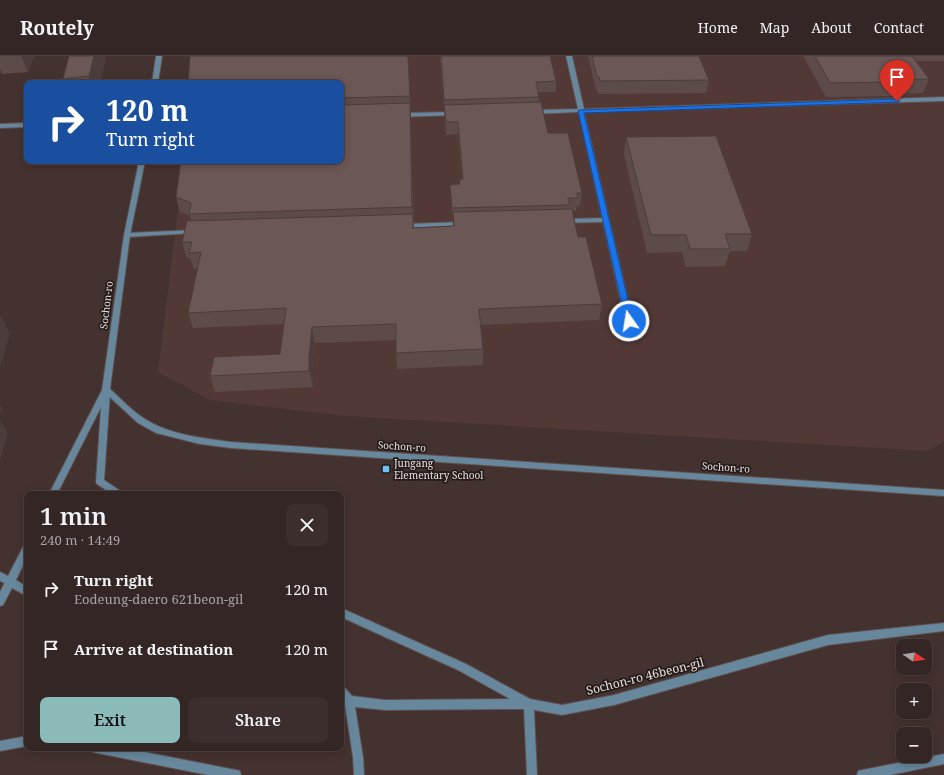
<!DOCTYPE html>
<html lang="en">
<head>
<meta charset="utf-8">
<style>
	body { margin:0; font-family:"Noto Serif",serif; background:#3b2e2c; color:#f1f3f6; height:100vh; display:flex; flex-direction:column; font-size:15px; white-space:nowrap }
	* { box-sizing:border-box; margin:0 }
	p { font-size:13px; color:#a9a5a6 }
	.icon { flex:none; width:22px; height:22px; fill:none; stroke:currentColor; stroke-width:2; stroke-linecap:round; stroke-linejoin:round }
	.map { position:relative; flex:1; overflow:hidden }
	.drawer { position:absolute; left:24px; top:435px; width:320px; height:260px; display:flex; flex-direction:column; background:#332624; border-radius:8px; box-shadow:0 2px 10px #0003,0 0 0 1px #4e4341 }
	.drawer>* { flex:none }
	.hud { position:absolute; left:24px; top:24px; width:320px; height:84px; border-radius:8px; box-shadow:0 2px 10px #0003,0 0 0 1px #4e4341; background:#1a4fa0; color:#fff; overflow:hidden }
	.needle { width:26px; rotate:103deg }
	.fabs { position:absolute; left:896px; top:583px; display:grid; gap:8px }
	.fabs a { display:grid; place-items:center; width:36px; height:36px; border-radius:8px; background:#332624; box-shadow:0 2px 10px #0003,0 0 0 1px #4e4341; font-size:20px }
	.pin { position:absolute; display:grid; place-items:center; width:34px; height:34px; color:#fff; margin:-41px -17px; border-radius:50% 50% 50% 0; rotate:-45deg; box-shadow:0 0 4px #0007 }
	.pin .icon { rotate:45deg }
	.me { position:absolute; width:44px; margin:-22px; rotate:347deg; stroke-linejoin:round; filter:drop-shadow(0 0 3px #0008) }
	.turn { display:flex; align-items:center; gap:14px; height:84px; padding:0 16px; font-size:18px }
	.turn .icon { width:52px; height:52px; stroke-width:2.5 }
	.turn b { display:block; font-size:28px; line-height:34px }
	.round { display:grid; place-items:center; flex:none; width:42px; height:42px; border-radius:8px; background:#3b2e2c }
	.summary { display:flex; align-items:center; justify-content:space-between; height:68px; padding:0 16px }
	h1 { font-size:24px; font-weight:600; line-height:30px }
	.button { display:flex; gap:8px; margin-top:auto; padding:8px 16px }
	.button a { flex:1; height:46px; border-radius:8px; background:#8bbbb9; color:#111; font-size:16px; font-weight:600; line-height:46px; text-align:center }
	.button a+a { background:#3b2e2c; color:#f1f3f6 }
	ul { padding:0; list-style:none }
	li { display:flex; align-items:center; gap:12px; height:60px; padding:0 16px }
	li div { flex:1 }
	li b { display:block; font-size:15px }
	li em { font-style:normal }
	header { display:flex; align-items:center; gap:24px; box-sizing:border-box; height:56px; padding:0 20px; background:#332624; border-bottom:1px solid #4e4341 }
	header strong { font-size:19px }
	nav { display:flex; gap:22px; margin-inline-start:auto; font-size:14px }
	.map>svg:first-child { display:block }
</style>
</head>
<body>
<header>
<strong>Routely</strong>
<nav><a>Home</a><a>Map</a><a>About</a><a>Contact</a></nav>
</header>
<div class="map">
<svg width="944" height="719" viewBox="0 0 944 719">
	<rect width="100%" height="100%" fill="#443230"/>
	<polygon fill="#523936" points="197,0 944,0 944,385 928,395 346,360 210,344 158,316 184,105 341,105 341,27"/>
	<g fill="none" stroke-linecap="round" stroke-linejoin="round">
		<defs>
			<polygon id="service" points="0,516 14,523 16,526 14,529 11,530 0,525"/>
			<g id="minor">
				<polygon points="566,0 572,0 584,53 944,41 944,45 584,56 633,265 629,267 625,265 603,166 565,167 562,165 565,163 602,162 579,56 534,58 531,56 534,54 578,53"/>
				<polygon points="454,56 456,57 456,59 400,61 397,59 400,57"/>
				<polygon points="27,67 27,71 0,72 0,68"/>
				<polygon points="463,166 465,167 465,169 403,172 400,170 403,168"/>
				<polygon points="194,174 196,175 196,177 127,181 124,179 127,177"/>
				<polygon points="106,331 109,332 110,337 104,424 122,436 123,438 112,438 97,428 96,426 101,351 57,438 49,438 102,334"/>
				<polygon points="27,488 27,501 16,524 27,531 27,540 12,532 3,549 0,550 0,536 24,489"/>
				<polygon points="341,552 466,608 530,643 562,649 614,639 828,579 944,567 944,575 828,589 614,649 562,659 534,654 537,719 527,719 524,653 385,654 355,651 363,701 364,719 354,719 353,701 345,649 341,649 341,630 345,632 352,640 385,644 510,643 458,614 341,561"/>
				<polygon points="27,680 27,690 0,695 0,685"/>
				<polygon points="92,692 124,692 236,714 240,715 241,719 208,719 97,697 93,696"/>
				<polygon points="944,698 944,708 890,719 857,719 858,715 862,714"/>
			</g>
			<g id="tertiary">
				<polygon points="156,0 162,0 158,27 152,27"/>
				<path d="M139,105h6l-15,74 -20,154c11,10 22,22 35,30 25,16 57,19 86,23l713,48v6l-713,-48 -31,-4 -44,-11 -18,-10 -36,-33 22,-155z"/>
			</g>
		</defs>
		<use href="#service" stroke="#5f4e4c" stroke-width="2"/>
		<use href="#minor" stroke="#5f4e4c" stroke-width="2"/>
		<use href="#tertiary" stroke="#5f4e4c" stroke-width="2"/>
		<use href="#service" fill="#67879d" fill-rule="evenodd"/>
		<use href="#minor" fill="#67879d" fill-rule="evenodd"/>
		<use href="#tertiary" fill="#67879d" fill-rule="evenodd"/>
	</g>
	<g fill="#5c4b49">
		<polygon points="0,0 34,0 28,16 2,18 0,13"/>
		<polygon points="69,0 106,0 100,27 64,27 63,23"/>
		<polygon points="409,0 414,172 453,170 451,142 450,129 459,128 459,123 462,123 458,78 446,79 440,0 550,0 556,25 556,36 538,36 539,41 539,46 548,77 582,137 580,150 577,150 576,155 572,155 578,181 602,248 599,264 481,269 483,293 483,309 397,313 396,297 396,284 314,287 312,318 313,331 215,336 210,320 280,298 284,268 193,272 188,257 198,213 194,213 190,202 187,202 182,186 191,165 190,160 180,156 176,141 341,105 341,27"/>
		<polygon points="588,0 699,0 709,24 706,37 598,38 597,34 596,34"/>
		<polygon points="803,0 944,0 944,5 916,5 929,23 923,37 892,38 891,40 826,41"/>
		<polygon points="626,81 752,178 747,195 730,195 725,210 686,211 682,196 647,197 624,98"/>
	</g>
	<g fill="#4b3d3c">
		<polygon points="21,0 34,0 28,16"/>
		<polygon points="94,0 106,0 100,27 91,27 89,20"/>
		<polygon points="408,0 409,0 410,55 410,40"/>
		<polygon points="410,47 411,62 413,166 412,151"/>
		<polygon points="0,259 10,277 0,311"/>
		<polygon points="312,271 314,287 312,318 313,331 309,315 309,302"/>
		<polygon points="0,349 2,352 0,359"/>
		<polygon points="0,364 8,377 0,405"/>
	</g>
	<g fill="#6b5755" stroke="#4b3d3c">
		<polygon points="69,0 94,0 89,20 63,23"/>
		<polygon points="190,0 408,0 410,40 341,42 341,27 188,27"/>
		<polygon points="441,0 550,0 556,25 536,26 539,41 444,44"/>
		<polygon points="592,0 699,0 709,24 600,25 599,21 597,21"/>
		<polygon points="815,0 912,0 929,23 895,24 896,26 830,27"/>
		<polygon points="541,46 548,77 568,77 582,137 577,137 578,142 568,142 570,149 452,152 450,129 460,128 459,123 463,123 458,66 446,66 444,49"/>
		<polygon points="410,47 412,151 189,158 191,147 176,141 181,105 341,105 341,49"/>
		<polygon points="716,80 752,178 725,178 730,193 690,193 686,179 651,179 626,81"/>
		<polygon points="572,153 578,181 586,181 602,248 479,253 483,293 396,297 396,268 312,271 309,302 309,315 210,320 214,301 280,298 286,252 188,257 201,196 189,197 192,186 182,186 187,165 413,158 413,172 454,170 453,156"/>
	</g>
	<polygon fill="#1a73e8" stroke="#114b97" points="897,43 899,44 899,46 584,57 633,265 629,268 626,267 578,55 579,54"/>
	<rect fill="#71c1f5" stroke="#241c1b" stroke-width="1.5" x="382" y="409" width="8" height="8" rx="2"/>
	<g text-anchor="middle" dominant-baseline="central" stroke-width="3.5" stroke-linejoin="round" paint-order="stroke">
		<g font-size="10" fill="#eadedd" stroke="#241c1b">
			<text transform="translate(106 249) rotate(-83)">Sochon-ro</text>
			<text transform="translate(402 390) rotate(4)">Sochon-ro</text>
			<text transform="translate(726 411) rotate(4)">Sochon-ro</text>
		</g>
		<g font-size="10" fill="#eadedd" stroke="#241c1b" text-anchor="start">
			<text x="394" y="407">Jungang<tspan x="394" dy="12">Elementary School</tspan></text>
		</g>
		<g font-size="12" fill="#eadedd" stroke="#241c1b">
			<text transform="translate(645 620) rotate(-14)">Sochon-ro 46beon-gil</text>
		</g>
	</g>
</svg>
<div class="fabs">
<a><svg class="needle" viewBox="-14 -14 28 28"><path d="M0-13l5 13h-10z" fill="#e53935"/><path d="M0 13l5-13h-10z" fill="#a9a5a6"/></svg></a>
<a>+</a>
<a>−</a>
</div>
<div class="pin" style="left:897px;top:45px;background:#d93025"><svg class="icon" aria-label="arrive" viewBox="0 0 24 24"><path d="M6 21V4h12l-3 4 3 4H6"/></svg></div>
<svg class="me" style="left:629px;top:265px" viewBox="-20 -20 40 40"><circle r="17" fill="#1a73e8" stroke="#fff" stroke-width="3"/><path d="M0-11L8 9 0 5-8 9z" fill="#fff"/></svg>
<div class="hud">
<div class="turn"><svg class="icon" aria-label="right" viewBox="0 0 24 24"><path d="M7 20v-9h11M14 6l5 5-5 5"/></svg><div><b>120 m</b>Turn right</div></div>
</div>
<section class="drawer">
<div class="summary"><div><h1>1 min</h1><p>240 m · 14:49</p></div><a class="round"><svg class="icon" aria-label="close" viewBox="0 0 24 24"><path d="M6 6l12 12M18 6L6 18"/></svg></a></div>
<ul>
<li><svg class="icon" aria-label="right" viewBox="0 0 24 24"><path d="M7 20v-9h11M14 6l5 5-5 5"/></svg><div><b>Turn right</b><p>Eodeung-daero 621beon-gil</p></div><em>120 m</em></li>
<li><svg class="icon" aria-label="arrive" viewBox="0 0 24 24"><path d="M6 21V4h12l-3 4 3 4H6"/></svg><div><b>Arrive at destination</b></div><em>120 m</em></li>
</ul>
<div class="button"><a>Exit</a><a>Share</a></div>
</section>
</div>
</body>
</html>
